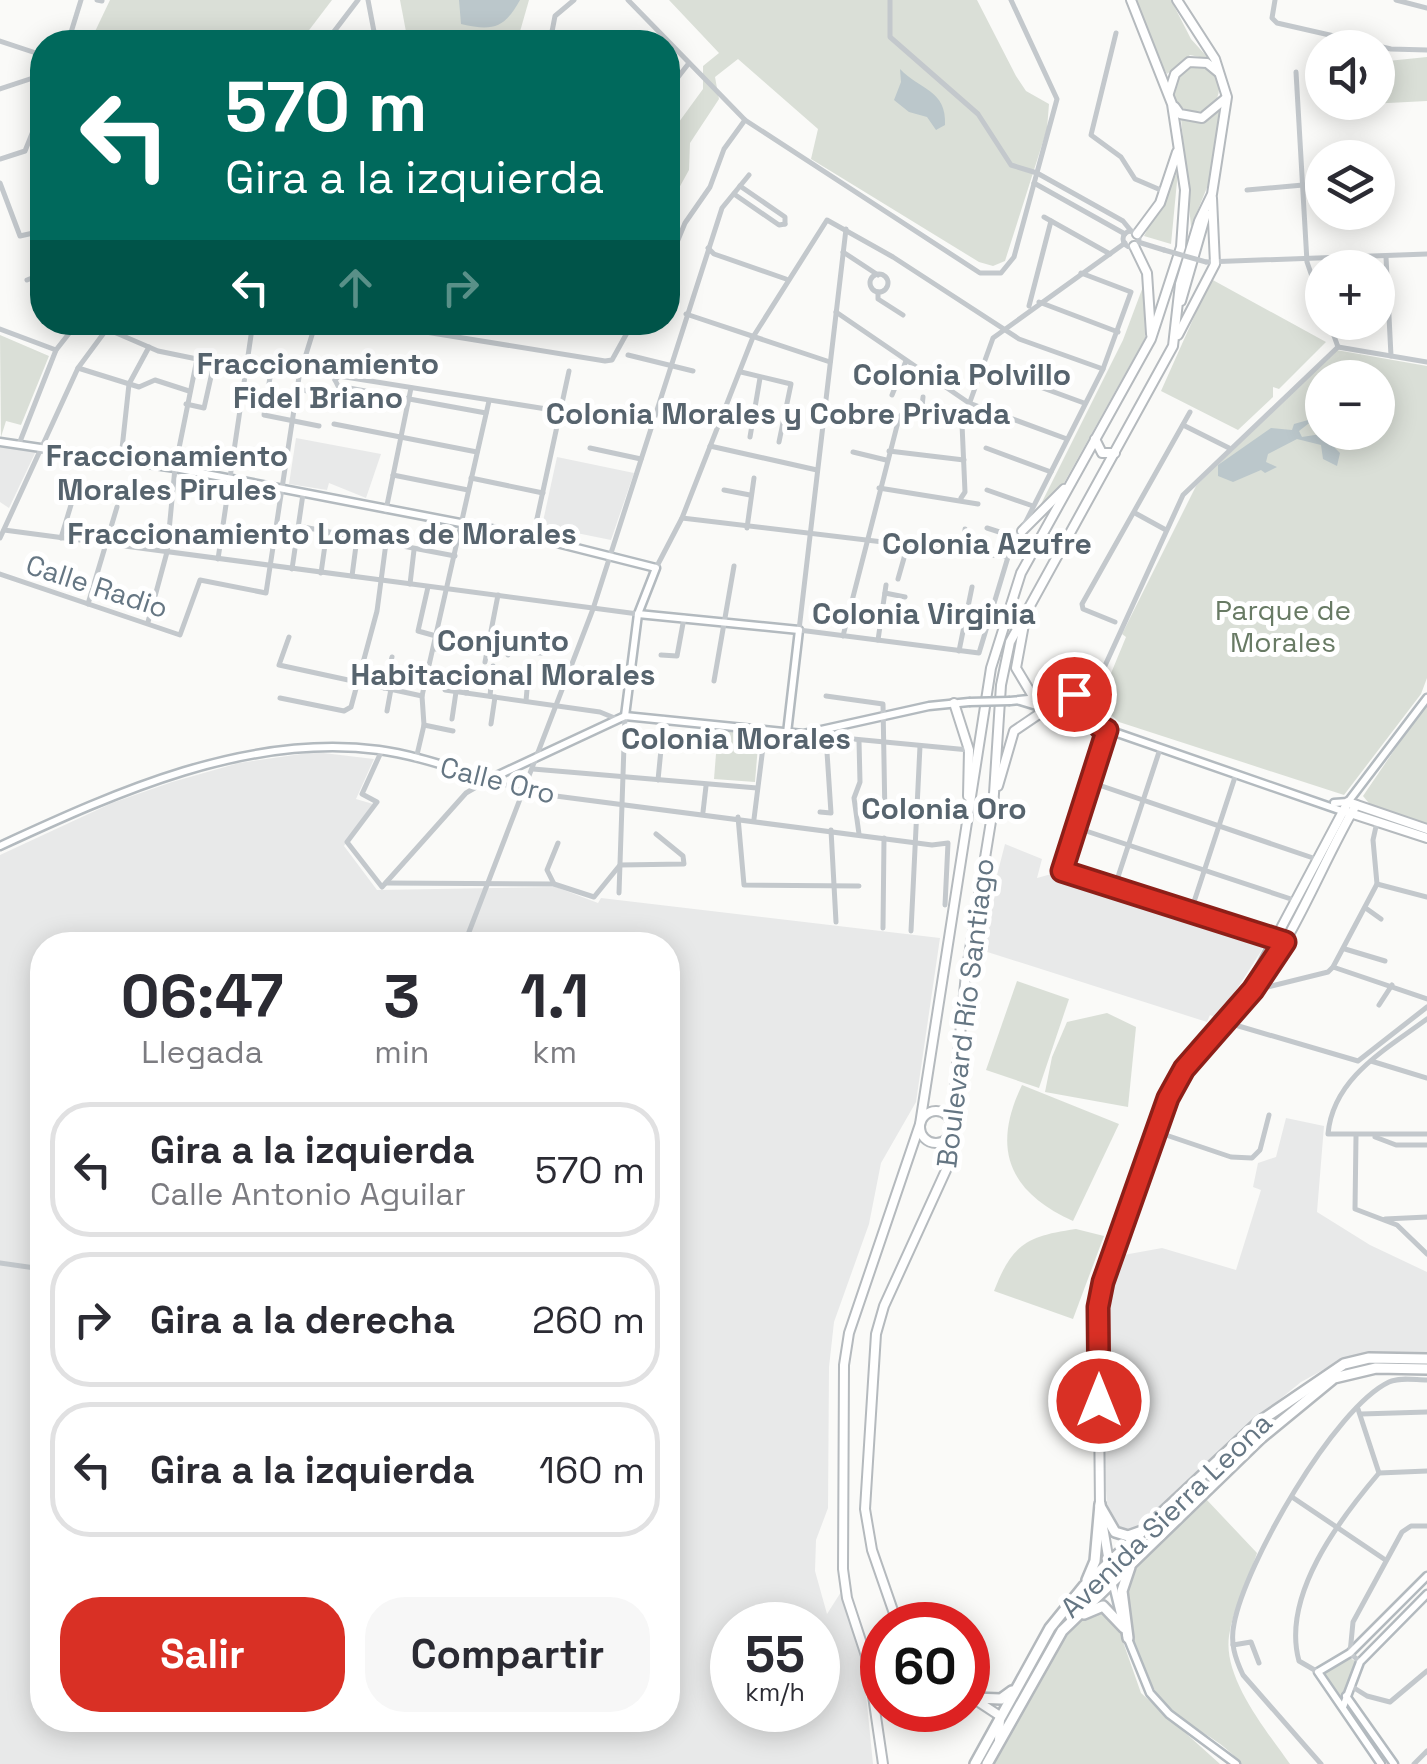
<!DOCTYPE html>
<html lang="es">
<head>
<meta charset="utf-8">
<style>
	body { margin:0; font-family:"Space Grotesk",sans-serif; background:#f7f7f7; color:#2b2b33; height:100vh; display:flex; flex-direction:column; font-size:38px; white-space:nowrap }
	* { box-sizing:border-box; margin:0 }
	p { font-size:32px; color:#7c7c81 }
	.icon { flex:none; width:55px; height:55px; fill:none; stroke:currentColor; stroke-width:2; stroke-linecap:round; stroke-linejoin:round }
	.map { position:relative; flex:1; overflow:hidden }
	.side { position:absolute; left:30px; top:932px; width:650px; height:800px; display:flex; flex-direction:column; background:#fff; border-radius:40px; box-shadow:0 5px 25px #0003 }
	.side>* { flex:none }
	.hud { position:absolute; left:30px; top:30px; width:650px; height:305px; border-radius:40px; box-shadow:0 5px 25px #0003; background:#00695c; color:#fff; overflow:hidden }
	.tools { position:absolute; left:1305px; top:30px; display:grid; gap:20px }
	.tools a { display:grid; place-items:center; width:90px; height:90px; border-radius:50%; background:#fff; box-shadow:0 5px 25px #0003; font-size:50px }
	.speed { position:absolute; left:710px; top:1602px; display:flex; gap:20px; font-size:50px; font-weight:700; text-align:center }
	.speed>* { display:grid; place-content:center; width:130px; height:130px; border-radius:50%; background:#fff; box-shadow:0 5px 25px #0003; line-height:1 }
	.speed small { font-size:25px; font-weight:400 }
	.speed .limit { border:15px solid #d22; background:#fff; color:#111 }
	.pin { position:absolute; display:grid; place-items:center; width:85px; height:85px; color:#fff; margin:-42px; border:5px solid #fff; border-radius:50%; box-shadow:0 2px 10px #0007 }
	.me { position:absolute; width:110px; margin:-55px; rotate:0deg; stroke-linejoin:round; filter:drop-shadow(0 0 8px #0008) }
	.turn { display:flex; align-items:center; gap:35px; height:210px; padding:0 30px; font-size:45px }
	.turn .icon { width:130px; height:130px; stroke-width:2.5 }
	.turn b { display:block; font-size:70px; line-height:85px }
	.lanes { display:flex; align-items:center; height:95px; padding:0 30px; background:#0003; justify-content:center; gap:50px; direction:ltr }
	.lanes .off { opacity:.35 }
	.eta { display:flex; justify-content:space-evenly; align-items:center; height:170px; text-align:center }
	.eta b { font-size:60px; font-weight:700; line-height:70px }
	.action { display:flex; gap:20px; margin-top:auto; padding:20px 30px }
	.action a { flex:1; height:115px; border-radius:40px; background:#d93025; color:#fff; font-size:40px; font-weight:700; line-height:115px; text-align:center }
	.action a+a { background:#f7f7f7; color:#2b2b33 }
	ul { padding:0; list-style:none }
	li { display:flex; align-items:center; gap:30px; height:135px; margin:0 20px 15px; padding:0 10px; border:5px solid #e1e1e2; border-radius:40px }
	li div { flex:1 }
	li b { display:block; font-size:38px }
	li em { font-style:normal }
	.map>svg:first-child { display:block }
</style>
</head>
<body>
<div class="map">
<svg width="1427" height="1764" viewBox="0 0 1427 1764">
	<rect width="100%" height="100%" fill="#fafaf8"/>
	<g fill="#e8e9e9" fill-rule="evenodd">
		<polygon points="296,438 381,454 366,498 329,483 327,490 289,484"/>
		<polygon points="0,447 37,449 9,508 0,502"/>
		<polygon points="557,457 634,473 611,540 542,526"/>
		<path d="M315,752l59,7 -18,40 17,5 -29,42 33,44 179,-3 42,16 3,-5 339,40 -24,164 -35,61 -12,61 -35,98 -5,45 -1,141 -12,32 -1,31 12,43 14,-22 21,62 11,110h-873v-909l112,-52 60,-21 67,-19zM42,945h626v775h-626zM732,1625h86v85h-86z"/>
		<polygon points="1005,844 1042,859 1037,878 1055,873 1267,942 1226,1006 1217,1018 1210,1015 1207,1022 978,949"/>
		<polygon points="1286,1118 1324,1126 1317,1212 1370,1245 1427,1272 1427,1352 1343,1359 1301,1382 1236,1435 1148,1523 1124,1533 1110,1524 1107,1506 1103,1443 1107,1285 1118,1256 1162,1248 1236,1270 1261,1190 1253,1187 1258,1163 1276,1157"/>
	</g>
	<g fill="#dadfd7" fill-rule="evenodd">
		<polygon points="110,0 332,0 300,42 90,42"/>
		<polygon points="400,0 529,0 517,42 408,42"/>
		<polygon points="669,0 977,0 1016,76 1026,91 1049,104 1047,129 1005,261 993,266 979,262 811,159 818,129 738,59 715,77 719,99 690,143 689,170 668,208 668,137 703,89 703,66 719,53"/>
		<polygon points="1135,0 1171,0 1191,39 1209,59 1190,55 1167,74 1140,23"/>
		<polygon points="1427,57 1427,101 1349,105 1378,102 1378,62"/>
		<circle cx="1196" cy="89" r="23"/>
		<polygon points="1222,109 1208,185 1191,227 1181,118 1207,121"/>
		<polygon points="1178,171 1171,244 1144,236"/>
		<polygon points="1211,279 1326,342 1279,389 1273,387 1273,397 1238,430 1161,391"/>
		<polygon points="1144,284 1145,338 1064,483 1038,510 1123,340"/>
		<polygon points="0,335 49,356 21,425 6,421 1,437"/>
		<path d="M1336,350l91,16v312l-6,16 -77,101 -225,-73 -15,-13 -3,-23 6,-3 19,-46 -4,-3 74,-148zM1322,378h56v54h-56z"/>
		<polygon points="1427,702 1427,826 1373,808 1363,796"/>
		<polygon points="718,729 759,733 755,782 714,779"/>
		<polygon points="1017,981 1069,999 1039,1088 986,1070"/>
		<polygon points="1107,1013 1136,1027 1128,1107 1045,1092 1052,1057 1067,1022"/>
		<path d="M1022,1085l97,39 -46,97c-64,-29 -82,-72 -51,-136z"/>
		<path d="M1076,1229l28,7 -31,83 -79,-28c18,-47 33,-55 82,-62z"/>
		<path d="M1206,1499l51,54c-9,28 -24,55 -28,83 -6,43 38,95 61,128h-49c-20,-26 -48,-33 -72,-56 -19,-20 -27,-41 -35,-67 -24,-79 19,-95 72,-142z"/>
		<path d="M1099,1610l16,9 26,74 79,71h-232c21,-36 71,-145 111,-154z"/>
		<path d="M1347,1656l8,5c-3,15 -5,31 -18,39l-15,-23 7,-10z"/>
	</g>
	<g fill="#bbc7cb">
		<path d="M459,0h61c-16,29 -28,31 -59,24z"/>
		<path d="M900,69c20,21 47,21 45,56l-9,5 -9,-13 -18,-5 -15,-12 7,-18z"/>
		<polygon points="1322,384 1322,413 1299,431 1302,437 1321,434 1340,453 1337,466 1323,459 1321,445 1297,439 1268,454 1266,462 1277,467 1265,473 1261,470 1233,482 1218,476 1218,465 1271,428 1292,430 1294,424 1308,420 1308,405"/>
	</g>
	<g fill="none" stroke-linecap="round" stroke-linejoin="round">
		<defs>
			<g id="secondary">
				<polyline points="0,442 175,468 533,537 656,568 638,614 625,716"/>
				<polyline points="638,614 799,630 787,733"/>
				<polyline points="1097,682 1100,727"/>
				<polyline points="1010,701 1077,694 1087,705 1080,716 1071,717 1063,711 1068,695"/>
				<polyline points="1020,701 1066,715"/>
				<polyline points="1074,718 1342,811"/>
				<polyline points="1334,803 1348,802 1427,698"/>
				<path d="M0,846c117,-54 247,-113 379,-96 37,5 75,19 111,29l135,-63 178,18 126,-28 40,-4"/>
				<polyline points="1112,1581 1122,1622"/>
				<polyline points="1126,1634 1150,1693 1169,1714 1236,1764"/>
				<polyline points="1346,1696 1394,1764"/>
				<polyline points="1343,1707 1360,1662 1427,1594"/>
				<polyline points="1381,1764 1318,1672 1350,1653 1427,1576"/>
			</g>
			<g id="primary">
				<polyline points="1169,93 1175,74 1189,62 1207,63 1218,72"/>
				<polyline points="1175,107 1180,114 1202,118 1225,99"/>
				<polyline points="1137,234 1160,203 1177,152"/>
				<polyline points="1134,246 1147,273 1151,334"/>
				<polyline points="1181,301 1206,214"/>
				<polyline points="1178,335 1215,264 1212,198"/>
				<polyline points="1095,439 1102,453 1115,453"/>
				<polyline points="1022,531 1064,489"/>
				<polyline points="1025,619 1016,668 1034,698"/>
				<polyline points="954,703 969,750 968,796"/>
				<polyline points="998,786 1014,731 1045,710"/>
				<polyline points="1347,812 1427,838"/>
				<polyline points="1246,994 1348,802 1427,829"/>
				<circle cx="936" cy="1127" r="16"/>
				<path d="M1100,1507l-2,-200 70,-210c24,-41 58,-71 86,-109 43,-55 67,-123 102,-183"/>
				<polyline points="1102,1521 1112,1580"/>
				<polyline points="898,1625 872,1550 865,1509 876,1334 884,1306 947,1168 966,974 993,809 1001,685 1010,642 1173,346 1180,284 1199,221 1212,194 1227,97 1215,59 1177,0"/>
				<polyline points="882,1637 870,1649 868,1662 882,1673"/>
				<polyline points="968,1695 1000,1716 999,1741"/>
				<polyline points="883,1764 868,1662 847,1598 843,1569 844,1365 849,1333 920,1124 991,668 1021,573 1151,339 1181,247 1185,190 1172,104 1131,0"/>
			</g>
			<g id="highway">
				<polyline points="1100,1506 1115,1532 1128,1536 1142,1531"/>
				<polyline points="1087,1580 1095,1561 1100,1504"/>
				<polyline points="1084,1614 1103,1606 1124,1628"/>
				<polyline points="1128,1638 1122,1591 1130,1567"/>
				<polyline points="973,1698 1001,1699 1012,1691"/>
				<polyline points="975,1764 1050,1628 1084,1586 1259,1422 1344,1364 1369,1358 1427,1359"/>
				<polyline points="987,1764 1062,1631 1261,1438 1334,1378 1376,1368 1427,1369"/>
			</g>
		</defs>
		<use href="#secondary" stroke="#b3babf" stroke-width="11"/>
		<use href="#primary" stroke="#b5babe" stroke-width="12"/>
		<use href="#highway" stroke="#b4b9bd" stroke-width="14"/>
		<g stroke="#c3c8cc" stroke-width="5">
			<polyline points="97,0 102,1"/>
			<polyline points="368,0 376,42"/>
			<polyline points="628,0 745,120 980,273 1001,273 1014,257 1057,99 1011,0"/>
			<polyline points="890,0 890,37 978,114 1011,165 1037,173 1123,221 1132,232"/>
			<polyline points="1275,0 1272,18 1277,23 1391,49 1427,50"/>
			<polyline points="1396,0 1427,8"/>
			<polyline points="1116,33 1091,135 1121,157 1135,179 1163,191"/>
			<polyline points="0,41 42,55"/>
			<polyline points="68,42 81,0"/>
			<polyline points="326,42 358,0"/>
			<polyline points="550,42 555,16 574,0"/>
			<polyline points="1296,72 1307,262 1322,305"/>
			<polyline points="0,89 42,75"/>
			<polyline points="668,90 689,63"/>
			<polyline points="0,159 25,151 42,109"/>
			<polyline points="0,183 20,236 42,231"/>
			<polyline points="1034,183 1125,234"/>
			<polyline points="740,186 785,217 785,224"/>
			<polyline points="1247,190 1303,185"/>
			<polyline points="734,194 779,225 785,224"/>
			<polyline points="1044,217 1110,254"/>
			<polyline points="846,229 799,630 979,653 1008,557 1103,369 1131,292 1081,273"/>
			<circle cx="1131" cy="239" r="8"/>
			<polyline points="1138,242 1164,250"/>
			<polyline points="708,248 714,254 786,279"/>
			<polyline points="843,252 878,275"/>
			<polyline points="1386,257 1391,356"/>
			<polyline points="1206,262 1427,254"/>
			<polyline points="668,264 685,223 710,187 724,149 745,120"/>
			<circle cx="879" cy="283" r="9"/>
			<polyline points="27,280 42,274"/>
			<polyline points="878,292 878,299 903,315"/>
			<polyline points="1039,302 1118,332"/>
			<polyline points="1029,306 1051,221"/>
			<polyline points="836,312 969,403 1067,439"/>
			<polyline points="686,314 830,362"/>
			<polyline points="364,322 605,361 612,360 633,322"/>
			<polyline points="1329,322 1338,347"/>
			<polyline points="0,329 56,350"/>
			<polyline points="107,329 158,351 197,359 175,468 167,552 148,622"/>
			<polyline points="1338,347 1427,362"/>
			<polyline points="628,355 693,371"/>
			<polyline points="306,357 333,363"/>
			<polyline points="244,365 299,377"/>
			<polyline points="983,366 1084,403"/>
			<polyline points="78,368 139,387 155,380 189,391"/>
			<polyline points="271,371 264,415 319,426"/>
			<polyline points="741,372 791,384 779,442"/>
			<polyline points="335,380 339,376 559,411"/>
			<polyline points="335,380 338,386 486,413"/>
			<polyline points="298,389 322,394"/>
			<polyline points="892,395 906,361"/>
			<polyline points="186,404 204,408 215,359"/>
			<polyline points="921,417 923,397"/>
			<polyline points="334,424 477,452"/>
			<polyline points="1183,425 1229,448"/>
			<polyline points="750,437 760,378"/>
			<polyline points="19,444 56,350 78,322"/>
			<polyline points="710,446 817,470"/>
			<polyline points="590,448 641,459"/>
			<polyline points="986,448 1051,472"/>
			<polyline points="889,451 964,460"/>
			<polyline points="853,452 886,460"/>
			<polyline points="121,458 129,384 149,347"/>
			<polyline points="393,475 468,490"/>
			<polyline points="471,478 543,493"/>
			<polyline points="879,488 978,504"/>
			<polyline points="724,490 750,495"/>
			<polyline points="987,490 1033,506"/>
			<polyline points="961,498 965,492 962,424 993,338 1125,243"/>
			<polyline points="386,510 411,388"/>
			<polyline points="1135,513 1166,530"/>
			<polyline points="682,518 1008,557"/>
			<polyline points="298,526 455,556"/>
			<polyline points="747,528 754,478"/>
			<polyline points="987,528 1018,538"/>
			<polyline points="4,530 638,614"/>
			<polyline points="533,537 569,371"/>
			<polyline points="0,538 78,368 112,322"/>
			<polyline points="61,538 77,485"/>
			<polyline points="964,551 965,529"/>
			<polyline points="218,559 253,322"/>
			<polyline points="656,568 682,518 753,337 827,220 893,257 1019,339 1103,369"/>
			<polyline points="292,569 303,494"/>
			<polyline points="321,573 327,531"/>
			<polyline points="0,574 180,635 200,580 266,593 299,377 316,322"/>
			<polyline points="352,576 357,538"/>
			<polyline points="898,579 908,544"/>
			<polyline points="410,584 414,550"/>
			<polyline points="428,587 418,631 436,636"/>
			<polyline points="885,593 905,597"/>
			<polyline points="88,604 117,507"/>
			<polyline points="1115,622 1083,609 1082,604 1190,412"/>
			<polyline points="843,636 899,418 902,414 962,424"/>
			<polyline points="289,637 279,665 422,696"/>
			<polyline points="878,640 886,585"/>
			<polyline points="435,649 542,653"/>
			<polyline points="959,651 972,587"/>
			<polyline points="508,655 511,638"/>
			<polyline points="661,655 677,656 684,618"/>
			<polyline points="485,662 498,595"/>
			<polyline points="714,681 734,566"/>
			<polyline points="384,688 392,657"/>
			<polyline points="445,690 600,712 617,719"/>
			<polyline points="466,693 469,665"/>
			<polyline points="1077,694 1095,683"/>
			<polyline points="490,696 493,666"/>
			<polyline points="826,696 883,704 885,818"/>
			<polyline points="280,698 344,711 351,707 377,611 386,543"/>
			<polyline points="526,701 528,678"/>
			<polyline points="1087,705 1183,495 1338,347"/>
			<polyline points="387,711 391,689"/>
			<polyline points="452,719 456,692"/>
			<polyline points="491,724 495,697"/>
			<polyline points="424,725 453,731"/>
			<polyline points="1107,731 1062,871 1275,940"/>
			<polyline points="811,735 969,750"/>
			<polyline points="859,741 860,782 854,798 859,834"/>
			<polyline points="382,750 362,794 377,802 347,842 382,887 466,793 490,779 525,792 932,845 948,843 945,905"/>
			<polyline points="416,759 424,725 422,696 489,401"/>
			<polyline points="533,769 757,788"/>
			<polyline points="658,780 664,719"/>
			<polyline points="1090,782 1319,860"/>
			<polyline points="703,812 706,786"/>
			<polyline points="820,812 831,813 826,737"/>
			<polyline points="738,817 744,885 859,886"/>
			<polyline points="754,819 765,731"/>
			<polyline points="1074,827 1297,901"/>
			<polyline points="831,830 836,922"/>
			<polyline points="386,883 554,884 594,897 620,865 684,864 683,856 656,834"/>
			<polyline points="554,884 547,870 558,843"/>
			<polyline points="1377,884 1427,897"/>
			<polyline points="1114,889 1160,749"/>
			<polyline points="619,893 625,716"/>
			<polyline points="1367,909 1381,919"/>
			<polyline points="1190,914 1236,774"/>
			<polyline points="883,928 884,838"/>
			<polyline points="911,931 920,746"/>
			<polyline points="464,945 593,609 722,208 749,175"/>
			<polyline points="1345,949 1385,961"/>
			<polyline points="1333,967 1427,999"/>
			<polyline points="1255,990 1328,972 1333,967 1377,884 1373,840 1377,822"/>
			<polyline points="1379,1005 1392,985"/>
			<path d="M1427,1019c-42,31 -94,59 -99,115h99"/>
			<polyline points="1225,1022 1358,1061 1427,1007"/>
			<polyline points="1371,1061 1427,1078"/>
			<polyline points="1157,1132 1231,1157 1252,1158 1260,1150 1269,1115"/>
			<polyline points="1356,1136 1355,1209 1397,1225 1427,1254"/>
			<polyline points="1375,1137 1396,1145 1427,1145"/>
			<polyline points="1385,1219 1427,1217"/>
			<polyline points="0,1263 42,1269"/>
			<polyline points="1358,1409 1379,1473"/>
			<polyline points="1361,1414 1427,1412"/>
			<polyline points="1292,1497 1384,1559"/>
			<polyline points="1233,1645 1251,1642 1259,1663"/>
			<polyline points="1360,1662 1350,1653 1353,1622 1402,1532 1411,1526 1427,1526"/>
			<path d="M1318,1672l-19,-11c-18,-65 40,-141 80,-188l48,-2"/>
			<polyline points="1351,1686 1367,1696 1390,1702 1427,1671"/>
			<path d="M1321,1764l-78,-89c-8,-17 -13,-32 -9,-51 11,-60 100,-216 155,-242 11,-5 26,-2 38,-2"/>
			<polyline points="1414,1764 1427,1751"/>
		</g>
		<use href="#secondary" stroke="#fff" stroke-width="6"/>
		<use href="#primary" stroke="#fff" stroke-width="8"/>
		<use href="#highway" stroke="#fff" stroke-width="9"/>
		<defs>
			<polyline id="secondary-bridge" points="969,702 1010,701"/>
		</defs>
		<use href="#secondary-bridge" stroke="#b3babf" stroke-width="11" stroke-linecap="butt"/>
		<polyline stroke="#c3c8cc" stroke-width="5" points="1164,250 1206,262"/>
		<use href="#secondary-bridge" stroke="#fff" stroke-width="6"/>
	</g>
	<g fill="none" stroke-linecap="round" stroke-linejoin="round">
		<defs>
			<polyline id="route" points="1074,694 1082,696 1100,727 1107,730 1062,871 1285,942 1253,990 1184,1069 1168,1098 1103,1282 1098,1307 1099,1401"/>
		</defs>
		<use href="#route" stroke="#8d1f18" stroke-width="25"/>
		<use href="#route" stroke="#d93025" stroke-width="18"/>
	</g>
	<g text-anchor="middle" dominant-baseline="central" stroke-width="10" stroke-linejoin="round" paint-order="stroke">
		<g font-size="28" fill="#657683" stroke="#fff">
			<text transform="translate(97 586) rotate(18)">Calle Radio</text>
			<text transform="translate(498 780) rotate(14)">Calle Oro</text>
			<text transform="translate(965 1013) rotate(-83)">Boulevard Río Santiago</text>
			<text transform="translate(1166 1515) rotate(-44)">Avenida Sierra Leona</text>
		</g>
		<g font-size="28" fill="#687a64" stroke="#fff">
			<text x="1283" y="610">Parque de<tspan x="1283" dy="32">Morales</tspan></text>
		</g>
		<g font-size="30" font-weight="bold" fill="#57646e" stroke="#fff">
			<text x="318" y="363">Fraccionamiento<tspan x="318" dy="34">Fidel Briano</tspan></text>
			<text x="962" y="374">Colonia Polvillo</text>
			<text x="778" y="413">Colonia Morales y Cobre Privada</text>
			<text x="167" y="455">Fraccionamiento<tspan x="167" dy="34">Morales Pirules</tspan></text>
			<text x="322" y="533">Fraccionamiento Lomas de Morales</text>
			<text x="987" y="543">Colonia Azufre</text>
			<text x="924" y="613">Colonia Virginia</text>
			<text x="503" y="640">Conjunto<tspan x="503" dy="34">Habitacional Morales</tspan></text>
			<text x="736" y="738">Colonia Morales</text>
			<text x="944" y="808">Colonia Oro</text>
		</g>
	</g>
</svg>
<div class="tools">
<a><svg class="icon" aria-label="sound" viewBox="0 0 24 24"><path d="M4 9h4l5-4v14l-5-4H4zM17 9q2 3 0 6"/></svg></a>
<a><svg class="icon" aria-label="layers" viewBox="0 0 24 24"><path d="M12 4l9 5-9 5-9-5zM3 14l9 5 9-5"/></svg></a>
<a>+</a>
<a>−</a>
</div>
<div class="speed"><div>55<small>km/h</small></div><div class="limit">60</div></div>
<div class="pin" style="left:1074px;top:694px;background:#d93025"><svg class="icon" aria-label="arrive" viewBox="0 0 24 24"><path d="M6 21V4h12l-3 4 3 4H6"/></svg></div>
<svg class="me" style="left:1099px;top:1401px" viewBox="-20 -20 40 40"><circle r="17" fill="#d93025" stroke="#fff" stroke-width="3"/><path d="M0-11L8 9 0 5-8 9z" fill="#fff"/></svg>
<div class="hud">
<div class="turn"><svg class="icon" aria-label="left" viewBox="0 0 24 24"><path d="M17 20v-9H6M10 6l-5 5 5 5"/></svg><div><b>570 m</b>Gira a la izquierda</div></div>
<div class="lanes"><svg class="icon" aria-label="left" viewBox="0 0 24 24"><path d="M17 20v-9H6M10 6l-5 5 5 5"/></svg><svg class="icon off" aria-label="ahead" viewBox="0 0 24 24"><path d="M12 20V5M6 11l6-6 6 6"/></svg><svg class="icon off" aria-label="right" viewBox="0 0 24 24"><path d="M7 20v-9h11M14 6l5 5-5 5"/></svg></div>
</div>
<section class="side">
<div class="eta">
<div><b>06:47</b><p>Llegada</p></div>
<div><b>3</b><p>min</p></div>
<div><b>1.1</b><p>km</p></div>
</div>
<ul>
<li><svg class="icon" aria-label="left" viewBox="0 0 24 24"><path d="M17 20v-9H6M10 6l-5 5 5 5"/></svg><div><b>Gira a la izquierda</b><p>Calle Antonio Aguilar</p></div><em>570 m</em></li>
<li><svg class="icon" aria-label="right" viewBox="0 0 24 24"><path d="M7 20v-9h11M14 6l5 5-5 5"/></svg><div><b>Gira a la derecha</b></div><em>260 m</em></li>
<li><svg class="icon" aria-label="left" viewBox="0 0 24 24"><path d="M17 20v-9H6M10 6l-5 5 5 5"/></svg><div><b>Gira a la izquierda</b></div><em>160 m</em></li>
</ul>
<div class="action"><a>Salir</a><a>Compartir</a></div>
</section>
</div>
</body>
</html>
